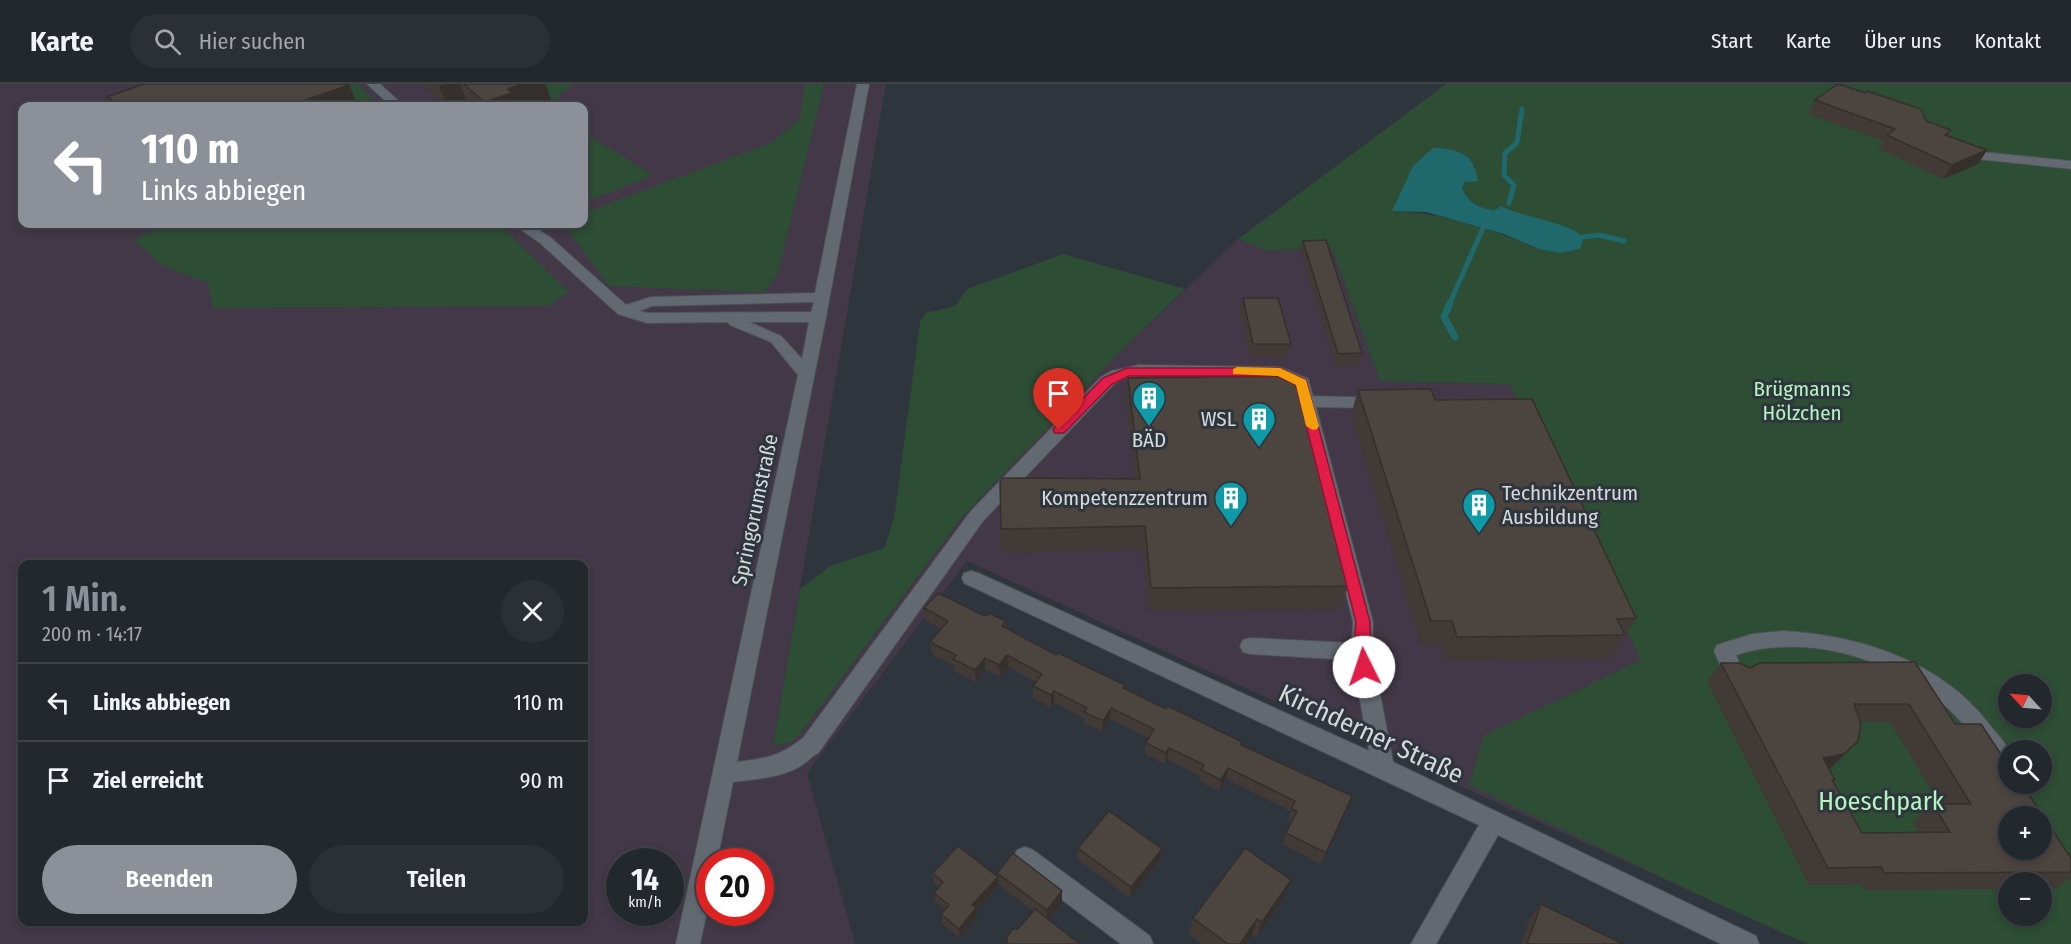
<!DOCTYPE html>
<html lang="de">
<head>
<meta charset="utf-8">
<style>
	body { margin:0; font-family:"Fira Sans Condensed",sans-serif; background:#2b3035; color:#f1f3f6; height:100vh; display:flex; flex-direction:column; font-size:22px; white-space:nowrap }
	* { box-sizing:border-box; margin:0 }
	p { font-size:20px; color:#a3a6aa }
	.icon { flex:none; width:33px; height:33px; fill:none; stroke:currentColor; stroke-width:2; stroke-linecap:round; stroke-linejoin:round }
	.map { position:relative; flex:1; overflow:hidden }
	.details { position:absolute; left:18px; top:476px; width:570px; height:366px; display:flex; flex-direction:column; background:#23282d; border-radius:12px; box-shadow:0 3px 9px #0003,0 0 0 2px #404449 }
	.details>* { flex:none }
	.banner { position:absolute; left:18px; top:18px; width:570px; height:126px; border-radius:12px; box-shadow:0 3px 9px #0003,0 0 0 2px #404449; background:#8c9099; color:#fff; overflow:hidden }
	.needle { width:39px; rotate:296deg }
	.controls { position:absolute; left:1998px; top:590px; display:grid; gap:12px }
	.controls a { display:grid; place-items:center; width:54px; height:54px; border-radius:50%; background:#23282d; box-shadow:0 3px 9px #0003,0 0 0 2px #404449; font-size:30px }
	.speed { position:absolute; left:606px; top:764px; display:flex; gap:12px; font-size:30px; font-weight:700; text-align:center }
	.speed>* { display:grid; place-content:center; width:78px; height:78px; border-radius:50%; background:#23282d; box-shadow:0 3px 9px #0003,0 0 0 2px #404449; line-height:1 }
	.speed small { font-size:15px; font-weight:400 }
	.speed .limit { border:9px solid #d22; background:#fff; color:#111 }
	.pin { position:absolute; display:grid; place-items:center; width:51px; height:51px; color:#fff; margin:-62px -26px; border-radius:50% 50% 50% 0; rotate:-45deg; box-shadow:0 0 6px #0007 }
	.pin .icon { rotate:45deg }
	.me { position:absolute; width:66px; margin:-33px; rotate:356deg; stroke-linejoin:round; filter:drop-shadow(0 0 4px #0008) }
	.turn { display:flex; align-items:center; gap:21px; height:126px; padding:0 24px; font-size:27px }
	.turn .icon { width:78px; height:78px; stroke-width:2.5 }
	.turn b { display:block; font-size:42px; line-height:51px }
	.round { display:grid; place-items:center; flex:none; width:63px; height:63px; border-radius:32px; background:#2b3035 }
	.summary { display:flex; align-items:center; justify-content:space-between; height:102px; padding:0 24px }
	h1 { font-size:36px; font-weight:600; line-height:45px; color:#8c9099 }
	.cta { display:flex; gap:12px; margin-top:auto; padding:12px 24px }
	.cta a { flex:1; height:69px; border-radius:36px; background:#8c9099; color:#fff; font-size:24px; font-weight:600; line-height:69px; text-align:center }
	.cta a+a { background:#2b3035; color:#f1f3f6 }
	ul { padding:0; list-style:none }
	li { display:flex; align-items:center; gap:18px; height:78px; padding:0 24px; border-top:2px solid #404449 }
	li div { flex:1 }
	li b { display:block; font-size:22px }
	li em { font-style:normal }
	header { display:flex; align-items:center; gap:36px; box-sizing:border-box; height:84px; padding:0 30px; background:#23282d; border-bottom:2px solid #404449 }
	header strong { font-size:28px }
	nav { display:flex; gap:33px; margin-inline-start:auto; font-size:21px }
	.search { width:420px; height:54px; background:#2b3035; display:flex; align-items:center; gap:15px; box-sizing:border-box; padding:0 21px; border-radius:33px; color:#a3a6aa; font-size:22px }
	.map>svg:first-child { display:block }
</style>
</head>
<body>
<header>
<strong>Karte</strong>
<div class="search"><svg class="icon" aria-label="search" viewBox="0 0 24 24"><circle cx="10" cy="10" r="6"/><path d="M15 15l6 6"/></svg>Hier suchen</div>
<nav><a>Start</a><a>Karte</a><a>Über uns</a><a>Kontakt</a></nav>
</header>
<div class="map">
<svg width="2071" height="860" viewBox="0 0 2071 860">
	<rect width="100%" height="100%" fill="#2f353c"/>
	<path fill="#423847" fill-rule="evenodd" d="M0,0h886l-113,662 19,-4 10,-11 159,-213 160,-167 117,-112 27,11 67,-1 48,132 129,3 133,276 145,275 -820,-374 -160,212 48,171h-855zM22,22h562v118h-562zM22,480h562v357h-562zM620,777h50v51h-50zM710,777h50v51h-50z"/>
	<g fill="#2d4d34" fill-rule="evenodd">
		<polygon points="332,0 358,0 381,22 353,22"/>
		<polygon points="526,0 574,0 561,10 554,22 462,22"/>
		<polygon points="805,0 824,0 778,189 765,208 609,202 563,140 584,140 584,129 770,59 800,35"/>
		<path d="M1446,0h625v860h-263l-92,-41 -247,-118 15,-50 157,-75 -132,-276 -129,-3 -48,-132 -67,1 -27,-11zM1476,81l-14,23c6,15 18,21 34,22l4,-4 17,8 22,35c-48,-20 -95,-36 -147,-38zM2008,600h34v33h-34zM2008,666h34v33h-34zM2008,732h34v33h-34zM2008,798h34v33h-34z"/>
		<polygon points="584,49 652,90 645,95 584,118"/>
		<polygon points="165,140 499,140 569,208 548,222 213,224 208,199 161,181 134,156"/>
		<polygon points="1063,170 1185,205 1121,267 961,434 802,647 792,658 773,662 800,505 830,482 884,464 894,435 920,238 926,229 955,222 967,205"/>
	</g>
	<path fill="#1f696c" d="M1433,64c26,1 41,5 45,33l-13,1 -3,6c6,15 18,21 34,22l4,-4c25,12 65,15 84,31l-4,12 -20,4 -21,-4 -35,-15 -78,-22 -34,-1 21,-45z"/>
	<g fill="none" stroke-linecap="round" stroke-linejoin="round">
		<g stroke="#1f696c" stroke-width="5">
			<polyline points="1509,119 1514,101 1504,91 1505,69 1517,59 1522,25"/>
			<polyline points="1584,153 1598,151 1624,157"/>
			<polyline points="1449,221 1483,144"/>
		</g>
		<polyline stroke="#1f696c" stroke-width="7" points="1450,219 1444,233 1455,253"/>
		<defs>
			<g id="minor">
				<polygon points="367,0 380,0 404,22 391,22"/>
				<path d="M857,0h12l-43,233 -89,445c29,-4 42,-5 66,-24l168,-227 130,-134 10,-6 28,-6 141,2 28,12 5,17 66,2 6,1 2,4 -2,4 -6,1 -63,-1 57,215 -1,30 21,110 363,174 3,8h-38l-223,-109 -62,109h-25l68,-119 -515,-242 -2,-5 2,-5 7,-2 7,2 391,178 -16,-91 -103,-6 -7,-2 -3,-6 3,-6 7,-2 102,5 1,-21 -58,-236 -18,-9 -138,-2 -17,4 -9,6 -130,136 -164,231c-7,4 -13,11 -20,15 -19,11 -45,12 -66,15l-16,79h-7v36l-10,47h-24l122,-569 -27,-33 -41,-17 -2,-3 -81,1 -29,-9 -78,-71 -27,-19h16l21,13 76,68 25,-8 164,-4zM814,218l-3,10 -163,1 -9,-2 13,-5zM749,238h60l-7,37 -21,-23z"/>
				<polygon points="1972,67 2071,77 2071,85 1968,74 1966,71 1968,68"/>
				<path d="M1783,547c76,4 158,30 206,93 6,8 16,17 19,26 3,7 0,20 0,27 -15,-4 -31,-38 -43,-51 -52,-62 -151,-96 -229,-71l9,21 -3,6 -7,2 -7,-2 -14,-31 3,-6 35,-11z"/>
				<polygon points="1025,763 1033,766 1150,852 1153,860 1121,860 1017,782 1013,774 1017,766"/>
			</g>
		</defs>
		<use href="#minor" stroke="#4c5257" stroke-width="2"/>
		<use href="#minor" fill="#636971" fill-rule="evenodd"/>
	</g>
	<g fill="#413a36" fill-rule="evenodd">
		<polygon points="421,0 546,0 551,16 531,22 472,22 467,18 455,22 446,22"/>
		<polygon points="349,1 358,21 353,22 113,22 107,13"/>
		<polygon points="1815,16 1926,37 1951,46 1947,52 1987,66 1978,80 1943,95 1879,65 1884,57 1808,30"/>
		<polygon points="1303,157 1362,269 1359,281 1335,282 1301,168"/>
		<polygon points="1243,214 1291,260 1288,273 1250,273 1240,227"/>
		<polygon points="1128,294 1348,502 1341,525 1149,527 1142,466 1001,469 1000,398 1135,395 1126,318"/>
		<polygon points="1358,306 1435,316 1636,534 1610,575 1446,577 1441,561 1421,561 1351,331"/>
		<polygon points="924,524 984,532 1006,537 1006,543 1056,571 1125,601 1125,605 1166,625 1242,658 1242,661 1352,712 1321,780 1282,760 1286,749 1292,738 1288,736 1291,727 1226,695 1219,707 1199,697 1200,692 1184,684 1167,675 1165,680 1145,670 1146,659 1149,654 1110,635 1102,648 1084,639 1084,634 1054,618 1051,623 1033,614 1033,602 1036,598 1008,583 1000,593 985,585 976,598 954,587 954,582 932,570 930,558 941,545 925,536"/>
		<path d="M1915,578l40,62 116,134v20l-15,10 -14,1v-7h-34v7l-144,1 -3,-6 -52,1 -102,-204 14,-18 29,5zM1860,638h30l50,82h-7l-20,17 7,12h-58l-29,-51 2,-2 -6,-11 29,-28z"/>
		<polygon points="1078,764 1162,765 1160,776 1130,814 1077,775"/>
		<polygon points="933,789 998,793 997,789 1062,818 1048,835 1018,845 1033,827 998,800 998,802 976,827 977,833 960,854 942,840 941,830 945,826 935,818 934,809 939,803 934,799"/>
		<polygon points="1285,812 1256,854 1252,851 1246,860 1202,860 1189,850 1193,834"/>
		<polygon points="1541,820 1623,860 1521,860 1529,836"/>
	</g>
	<g fill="#35302c">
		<polygon points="445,0 460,0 467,18 455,22 447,22 439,2"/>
		<polygon points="522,0 546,0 551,16 531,22 486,22 484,18 508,5"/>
		<polygon points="349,1 358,21 353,22 292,22 291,21"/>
		<polygon points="167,17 170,22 151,22"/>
		<polygon points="1987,66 1978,80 1943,95 1952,81"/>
		<polygon points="1007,571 1008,583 1000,593 999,581"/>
		<polygon points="985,574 985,585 976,598 975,586"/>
		<polygon points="1054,607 1054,618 1051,623 1051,611"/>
		<polygon points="1111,624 1110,635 1102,648 1103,637"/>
		<polygon points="1858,657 1840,675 1827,687 1823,674"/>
		<polygon points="1169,664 1167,675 1165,680 1166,669"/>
		<polygon points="1228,684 1226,695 1219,707 1221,696"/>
		<polygon points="1162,765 1160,776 1130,814 1131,803"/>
		<polygon points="998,793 998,802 976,827 977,833 960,854 959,845 972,821"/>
		<polygon points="1291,796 1285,812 1256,854 1262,838"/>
		<polygon points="1062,807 1062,818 1047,837 1047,826"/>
		<polygon points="1257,835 1252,851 1246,860 1240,860"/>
	</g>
	<g fill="#4c443f" stroke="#35302c" stroke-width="1.5" fill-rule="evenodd">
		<polygon points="144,0 347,0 349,1 291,21 294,22 176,22 167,17 151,22 121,22 107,13"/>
		<polygon points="464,0 522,0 508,5 512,9 484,18"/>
		<polygon points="1838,0 1866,9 1867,7 1921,25 1926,37 1951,46 1945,51 1987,66 1952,81 1887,51 1895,45 1815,16"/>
		<polygon points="1326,156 1362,269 1338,270 1303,157"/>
		<polygon points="1243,214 1278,214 1291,260 1253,260"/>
		<polygon points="1295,292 1348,502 1151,504 1145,442 1001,445 1000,398 1003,394 1140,395 1128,294"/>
		<polygon points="1431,305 1435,316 1532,315 1636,534 1617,535 1625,551 1457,553 1452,537 1431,537 1358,306"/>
		<polygon points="938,509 984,532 990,530 1006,537 1002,542 1056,571 1058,569 1125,601 1123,604 1166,625 1168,622 1242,658 1241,661 1352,712 1326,769 1286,749 1297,727 1291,725 1295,717 1228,684 1221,696 1201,686 1204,681 1186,672 1169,664 1166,669 1146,659 1154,645 1111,624 1103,637 1084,628 1087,624 1054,607 1051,611 1033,602 1042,590 1007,571 999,581 985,574 975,586 953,575 956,571 930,558 948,537 924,524"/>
		<path d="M1915,578l40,62h26l27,41v18h13l50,75v14l-187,1 -3,-6 -53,1 -107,-205h18l11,5 10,-5zM1854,620h55l62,100h-38l17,28 -88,1 -30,-53h3l-12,-22 21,-4 14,-13 3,-17zM2008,732h34v33h-34z"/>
		<polygon points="1109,727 1162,765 1131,803 1078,764"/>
		<polygon points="958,762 998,793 972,821 976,824 959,845 941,830 949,821 934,809 943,798 933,789"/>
		<polygon points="1245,764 1291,796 1262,838 1257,835 1240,860 1228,860 1193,834"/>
		<polygon points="1013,769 1062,807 1047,826 997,789"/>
		<polygon points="1541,820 1623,860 1527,860"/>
		<polygon points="1035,825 1080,860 1007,860 1007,853 1013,845 1018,845"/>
	</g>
	<path fill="#e11d48" stroke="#92132f" stroke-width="1.5" d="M1127,284h153l26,12 64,242c0,9 2,46 0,49l-6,2 -5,-2c-8,-15 -4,-33 -3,-49l-60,-237 -18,-9h-149l-17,8 -48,49h-9l-2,-3 2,-3 48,-49z"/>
	<polygon fill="#f59e0b" points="1237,283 1280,284 1306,296 1319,342 1317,345 1313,346 1306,342 1296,301 1278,292 1233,290 1233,285"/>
	<defs>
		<symbol id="building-pin" viewBox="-11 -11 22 30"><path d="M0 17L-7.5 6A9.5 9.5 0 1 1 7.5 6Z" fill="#0f9aa8" stroke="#2f353c"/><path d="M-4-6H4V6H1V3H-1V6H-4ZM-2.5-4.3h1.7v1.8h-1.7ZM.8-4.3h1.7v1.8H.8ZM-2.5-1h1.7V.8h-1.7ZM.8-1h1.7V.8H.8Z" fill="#fff"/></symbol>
	</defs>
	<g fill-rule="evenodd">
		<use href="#building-pin" x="1130" y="295" width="38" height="52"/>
		<use href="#building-pin" x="1240" y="316" width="38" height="52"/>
		<use href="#building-pin" x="1212" y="395" width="38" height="52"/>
		<use href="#building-pin" x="1460" y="402" width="38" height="52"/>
	</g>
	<g text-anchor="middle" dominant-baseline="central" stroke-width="6" stroke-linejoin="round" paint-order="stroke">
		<g font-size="21" fill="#b2f5be" stroke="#2f353c">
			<text x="1802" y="305">Brügmanns<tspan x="1802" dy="24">Hölzchen</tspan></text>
		</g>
		<g font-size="21" fill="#d5d9dd" stroke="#2f353c" text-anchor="end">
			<text x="1236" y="335">WSL</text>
			<text x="1149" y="356" text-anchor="middle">BÄD</text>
			<text x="1502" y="409" text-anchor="start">Technikzentrum<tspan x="1502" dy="24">Ausbildung</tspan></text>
			<text x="1208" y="414">Kompetenzzentrum</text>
		</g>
		<g font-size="21" fill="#d5d9dd" stroke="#2f353c">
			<text transform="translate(755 426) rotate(-78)">Springorumstraße</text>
		</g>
		<g font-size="26" fill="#d5d9dd" stroke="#2f353c">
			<text transform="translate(1371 650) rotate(25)">Kirchderner Straße</text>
		</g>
		<g font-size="26" fill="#b2f5be" stroke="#2f353c">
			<text x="1881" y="717">Hoeschpark</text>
		</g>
	</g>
</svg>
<div class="controls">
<a><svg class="needle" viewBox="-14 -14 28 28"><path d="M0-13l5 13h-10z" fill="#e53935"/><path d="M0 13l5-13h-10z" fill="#a3a6aa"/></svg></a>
<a><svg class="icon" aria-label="search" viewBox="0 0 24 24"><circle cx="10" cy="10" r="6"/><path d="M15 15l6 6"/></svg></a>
<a>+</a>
<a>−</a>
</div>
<div class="speed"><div>14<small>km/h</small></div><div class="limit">20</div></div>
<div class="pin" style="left:1059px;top:346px;background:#d93025"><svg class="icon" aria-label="arrive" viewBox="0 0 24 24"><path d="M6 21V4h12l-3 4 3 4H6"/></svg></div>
<svg class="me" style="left:1364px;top:583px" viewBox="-20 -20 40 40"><circle r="19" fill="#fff"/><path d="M0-13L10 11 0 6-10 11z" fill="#e11d48"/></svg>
<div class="banner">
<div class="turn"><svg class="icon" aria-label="left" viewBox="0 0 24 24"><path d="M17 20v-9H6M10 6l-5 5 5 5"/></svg><div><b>110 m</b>Links abbiegen</div></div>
</div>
<section class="details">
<div class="summary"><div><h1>1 Min.</h1><p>200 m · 14:17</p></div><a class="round"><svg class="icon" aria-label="close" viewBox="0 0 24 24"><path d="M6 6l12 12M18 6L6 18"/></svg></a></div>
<ul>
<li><svg class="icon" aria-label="left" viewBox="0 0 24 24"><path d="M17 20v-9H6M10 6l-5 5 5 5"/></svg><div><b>Links abbiegen</b></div><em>110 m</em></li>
<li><svg class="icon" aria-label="arrive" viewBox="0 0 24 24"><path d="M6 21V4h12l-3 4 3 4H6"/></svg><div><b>Ziel erreicht</b></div><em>90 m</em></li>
</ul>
<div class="cta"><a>Beenden</a><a>Teilen</a></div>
</section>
</div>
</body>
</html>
